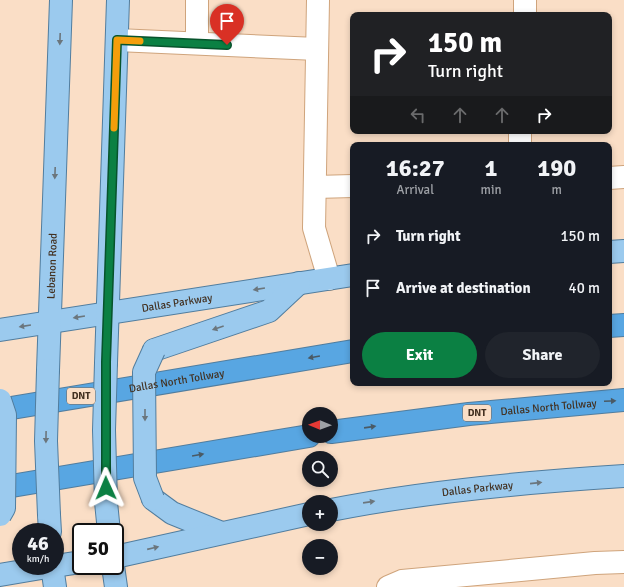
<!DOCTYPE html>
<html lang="en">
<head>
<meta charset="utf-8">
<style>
	body { margin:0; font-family:Signika,sans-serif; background:#20242c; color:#f1f3f6; height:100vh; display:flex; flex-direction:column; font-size:15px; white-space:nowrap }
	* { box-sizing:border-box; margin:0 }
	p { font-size:13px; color:#9ea1a6 }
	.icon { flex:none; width:22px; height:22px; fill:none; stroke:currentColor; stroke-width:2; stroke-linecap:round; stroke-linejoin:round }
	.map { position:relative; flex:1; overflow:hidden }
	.sheet { position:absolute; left:350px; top:142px; width:262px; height:244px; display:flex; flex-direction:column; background:#171b24; border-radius:8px; box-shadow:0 2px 6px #0003 }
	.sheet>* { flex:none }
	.hud { position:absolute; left:350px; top:12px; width:262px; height:122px; border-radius:8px; box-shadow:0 2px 6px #0003; background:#202124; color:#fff; overflow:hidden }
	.needle { width:26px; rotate:271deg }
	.buttons { position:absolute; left:302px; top:407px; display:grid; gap:8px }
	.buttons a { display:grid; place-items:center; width:36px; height:36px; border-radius:50%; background:#171b24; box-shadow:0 2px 6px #0003; font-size:20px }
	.speed { position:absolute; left:12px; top:523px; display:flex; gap:8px; font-size:20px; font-weight:700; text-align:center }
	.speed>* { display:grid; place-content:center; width:52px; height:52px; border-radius:50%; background:#171b24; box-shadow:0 2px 6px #0003; line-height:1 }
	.speed small { font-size:10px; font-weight:400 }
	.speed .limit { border:2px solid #111; border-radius:6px; background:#fff; color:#111 }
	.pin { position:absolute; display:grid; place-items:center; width:34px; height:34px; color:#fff; margin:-41px -17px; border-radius:50% 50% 50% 0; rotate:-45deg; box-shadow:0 0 4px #0007 }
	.pin .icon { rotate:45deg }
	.me { position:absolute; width:44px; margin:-22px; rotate:359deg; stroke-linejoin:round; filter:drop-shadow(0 0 3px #0008) }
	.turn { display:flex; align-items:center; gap:14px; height:84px; padding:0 12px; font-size:18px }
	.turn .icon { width:52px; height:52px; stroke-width:2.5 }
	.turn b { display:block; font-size:28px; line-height:34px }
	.lanes { display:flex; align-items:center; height:38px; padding:0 12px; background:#0003; justify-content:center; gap:20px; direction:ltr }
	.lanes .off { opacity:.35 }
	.eta { display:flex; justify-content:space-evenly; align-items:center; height:68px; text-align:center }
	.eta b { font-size:24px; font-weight:700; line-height:28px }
	.button { display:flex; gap:8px; margin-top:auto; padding:8px 12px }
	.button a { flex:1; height:46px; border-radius:24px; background:#0b8043; color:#fff; font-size:16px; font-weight:700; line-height:46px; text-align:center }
	.button a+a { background:#20242c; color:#f1f3f6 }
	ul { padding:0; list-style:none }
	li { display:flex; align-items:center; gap:12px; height:52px; padding:0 12px }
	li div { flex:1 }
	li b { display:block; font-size:15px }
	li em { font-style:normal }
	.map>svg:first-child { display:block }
</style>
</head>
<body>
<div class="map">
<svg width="624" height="587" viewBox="0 0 624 587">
	<rect width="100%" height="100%" fill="#fadec6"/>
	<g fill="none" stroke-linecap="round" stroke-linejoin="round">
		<defs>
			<g id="minor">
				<polyline points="318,0 314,228 329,279"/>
				<polyline points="525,15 525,0"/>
				<polyline points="117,40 317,49"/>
				<polyline points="197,43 197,0"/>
				<polyline points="520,145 520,131"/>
				<polyline points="609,178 624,177"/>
				<polyline points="315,187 353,186"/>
				<polyline points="388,587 402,581 595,563 624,562"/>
			</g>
			<g id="major">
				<polyline points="609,252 624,251"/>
				<path id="s1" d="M0,330l353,-55"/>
				<polyline points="154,350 269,311 299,283"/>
				<polyline points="106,363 118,0"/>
				<path id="s2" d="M48,370l13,-370"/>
				<polyline points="153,499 172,513 219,532"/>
				<polyline points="106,502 109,532"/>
				<path id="s3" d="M331,510c95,-19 197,-28 293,-34"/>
				<polyline points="49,515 50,532"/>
				<polyline points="115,557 309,514"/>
				<polyline points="52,566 55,587"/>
				<polyline points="55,566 81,562"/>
				<polyline points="113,566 116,587"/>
				<polyline points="0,575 53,566"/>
			</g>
			<g id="highway">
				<polyline points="609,326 624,325"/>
				<path id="s4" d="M0,410l353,-59"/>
				<path id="s5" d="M331,432l138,-18 155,-14"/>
				<polyline points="0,488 309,436"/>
			</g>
		</defs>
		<use href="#minor" stroke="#cfa47c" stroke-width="24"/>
		<use href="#major" stroke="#517d9e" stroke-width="24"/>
		<use href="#highway" stroke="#517d9e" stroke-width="24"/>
		<use href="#minor" stroke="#fff" stroke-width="22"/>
		<use href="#major" stroke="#9bcaee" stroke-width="22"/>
		<use href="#highway" stroke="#58a6e2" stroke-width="22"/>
		<defs>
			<g id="major-bridge">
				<polyline points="48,370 46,441 49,515"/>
				<polyline points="0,400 5,415 4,508 0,515"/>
				<polyline points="153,499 145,478 144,372 154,350"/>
				<polyline points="106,502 104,430 106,363"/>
			</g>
		</defs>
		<use href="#major-bridge" stroke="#517d9e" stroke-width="24" stroke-linecap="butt"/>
		<use href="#major-bridge" stroke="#9bcaee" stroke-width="22"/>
	</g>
	<defs><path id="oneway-solid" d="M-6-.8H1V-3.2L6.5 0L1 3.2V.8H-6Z"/></defs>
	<g fill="#6b767d">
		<use href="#oneway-solid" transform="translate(60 39) rotate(92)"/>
		<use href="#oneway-solid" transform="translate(55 173) rotate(92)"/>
		<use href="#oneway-solid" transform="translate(259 289) rotate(171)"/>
		<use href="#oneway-solid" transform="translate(79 317) rotate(171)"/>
		<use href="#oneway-solid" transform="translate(25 326) rotate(171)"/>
		<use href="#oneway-solid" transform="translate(218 328) rotate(161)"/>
		<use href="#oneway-solid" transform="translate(145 415) rotate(90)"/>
		<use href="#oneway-solid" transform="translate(46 437) rotate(91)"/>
		<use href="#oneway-solid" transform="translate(536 483) rotate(-6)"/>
		<use href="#oneway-solid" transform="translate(369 502) rotate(-8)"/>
		<use href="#oneway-solid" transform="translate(153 548) rotate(-13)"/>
	</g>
	<g fill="#4a5a65">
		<use href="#oneway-solid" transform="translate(314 357) rotate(170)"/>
		<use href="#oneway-solid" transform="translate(610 401) rotate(-3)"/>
		<use href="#oneway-solid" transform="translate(370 427) rotate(-8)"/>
		<use href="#oneway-solid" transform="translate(198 455) rotate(-10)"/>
	</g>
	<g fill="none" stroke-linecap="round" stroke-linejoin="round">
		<defs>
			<polyline id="route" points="106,488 106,362 117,40 227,45"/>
		</defs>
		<use href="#route" stroke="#07532c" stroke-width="10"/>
		<use href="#route" stroke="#0b8043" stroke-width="7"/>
		<polyline stroke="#f59e0b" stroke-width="7" points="114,128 117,40 140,41"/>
	</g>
	<g text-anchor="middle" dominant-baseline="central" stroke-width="3.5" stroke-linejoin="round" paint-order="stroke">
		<g fill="#fadec6" stroke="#7a6552" stroke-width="1">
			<rect x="67" y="388" width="28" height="16" rx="3"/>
			<rect x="463" y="405" width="28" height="16" rx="3"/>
		</g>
		<g font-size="10" font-weight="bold" fill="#433121">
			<text x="81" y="396">DNT</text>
			<text x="477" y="413">DNT</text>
		</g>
		<g font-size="11" fill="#433121" stroke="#fadec6">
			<text stroke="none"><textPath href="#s2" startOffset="104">Lebanon Road</textPath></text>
			<text stroke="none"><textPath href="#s1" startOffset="179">Dallas Parkway</textPath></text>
			<text stroke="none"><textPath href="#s4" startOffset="179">Dallas North Tollway</textPath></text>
			<text stroke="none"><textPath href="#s5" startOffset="219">Dallas North Tollway</textPath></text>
			<text stroke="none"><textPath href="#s3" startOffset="148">Dallas Parkway</textPath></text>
		</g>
	</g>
</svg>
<div class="buttons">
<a><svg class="needle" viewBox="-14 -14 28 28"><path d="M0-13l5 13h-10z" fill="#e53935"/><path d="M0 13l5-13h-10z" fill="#9ea1a6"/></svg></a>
<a><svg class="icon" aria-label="search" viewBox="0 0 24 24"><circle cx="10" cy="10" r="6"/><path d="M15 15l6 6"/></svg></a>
<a>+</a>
<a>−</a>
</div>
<div class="speed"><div>46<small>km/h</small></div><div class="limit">50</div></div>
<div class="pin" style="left:227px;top:45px;background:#d93025"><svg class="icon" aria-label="arrive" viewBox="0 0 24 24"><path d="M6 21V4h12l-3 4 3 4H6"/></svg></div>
<svg class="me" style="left:106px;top:488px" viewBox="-20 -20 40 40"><path d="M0-17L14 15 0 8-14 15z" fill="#0b8043" stroke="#fff" stroke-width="4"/></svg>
<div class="hud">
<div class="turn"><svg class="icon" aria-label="right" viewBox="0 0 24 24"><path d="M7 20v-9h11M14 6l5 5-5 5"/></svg><div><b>150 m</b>Turn right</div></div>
<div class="lanes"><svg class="icon off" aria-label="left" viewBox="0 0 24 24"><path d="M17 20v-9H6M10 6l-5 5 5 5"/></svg><svg class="icon off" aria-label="ahead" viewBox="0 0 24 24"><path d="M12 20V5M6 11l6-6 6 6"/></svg><svg class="icon off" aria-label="ahead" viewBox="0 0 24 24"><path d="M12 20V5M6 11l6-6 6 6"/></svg><svg class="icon" aria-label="right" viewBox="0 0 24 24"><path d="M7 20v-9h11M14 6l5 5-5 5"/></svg></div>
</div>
<section class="sheet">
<div class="eta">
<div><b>16:27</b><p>Arrival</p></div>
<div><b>1</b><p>min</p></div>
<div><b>190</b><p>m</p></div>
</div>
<ul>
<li><svg class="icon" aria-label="right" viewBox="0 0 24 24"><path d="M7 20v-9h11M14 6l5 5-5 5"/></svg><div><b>Turn right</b></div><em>150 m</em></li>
<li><svg class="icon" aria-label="arrive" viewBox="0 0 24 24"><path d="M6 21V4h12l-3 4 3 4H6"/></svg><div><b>Arrive at destination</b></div><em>40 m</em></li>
</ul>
<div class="button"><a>Exit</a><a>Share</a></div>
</section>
</div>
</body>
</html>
